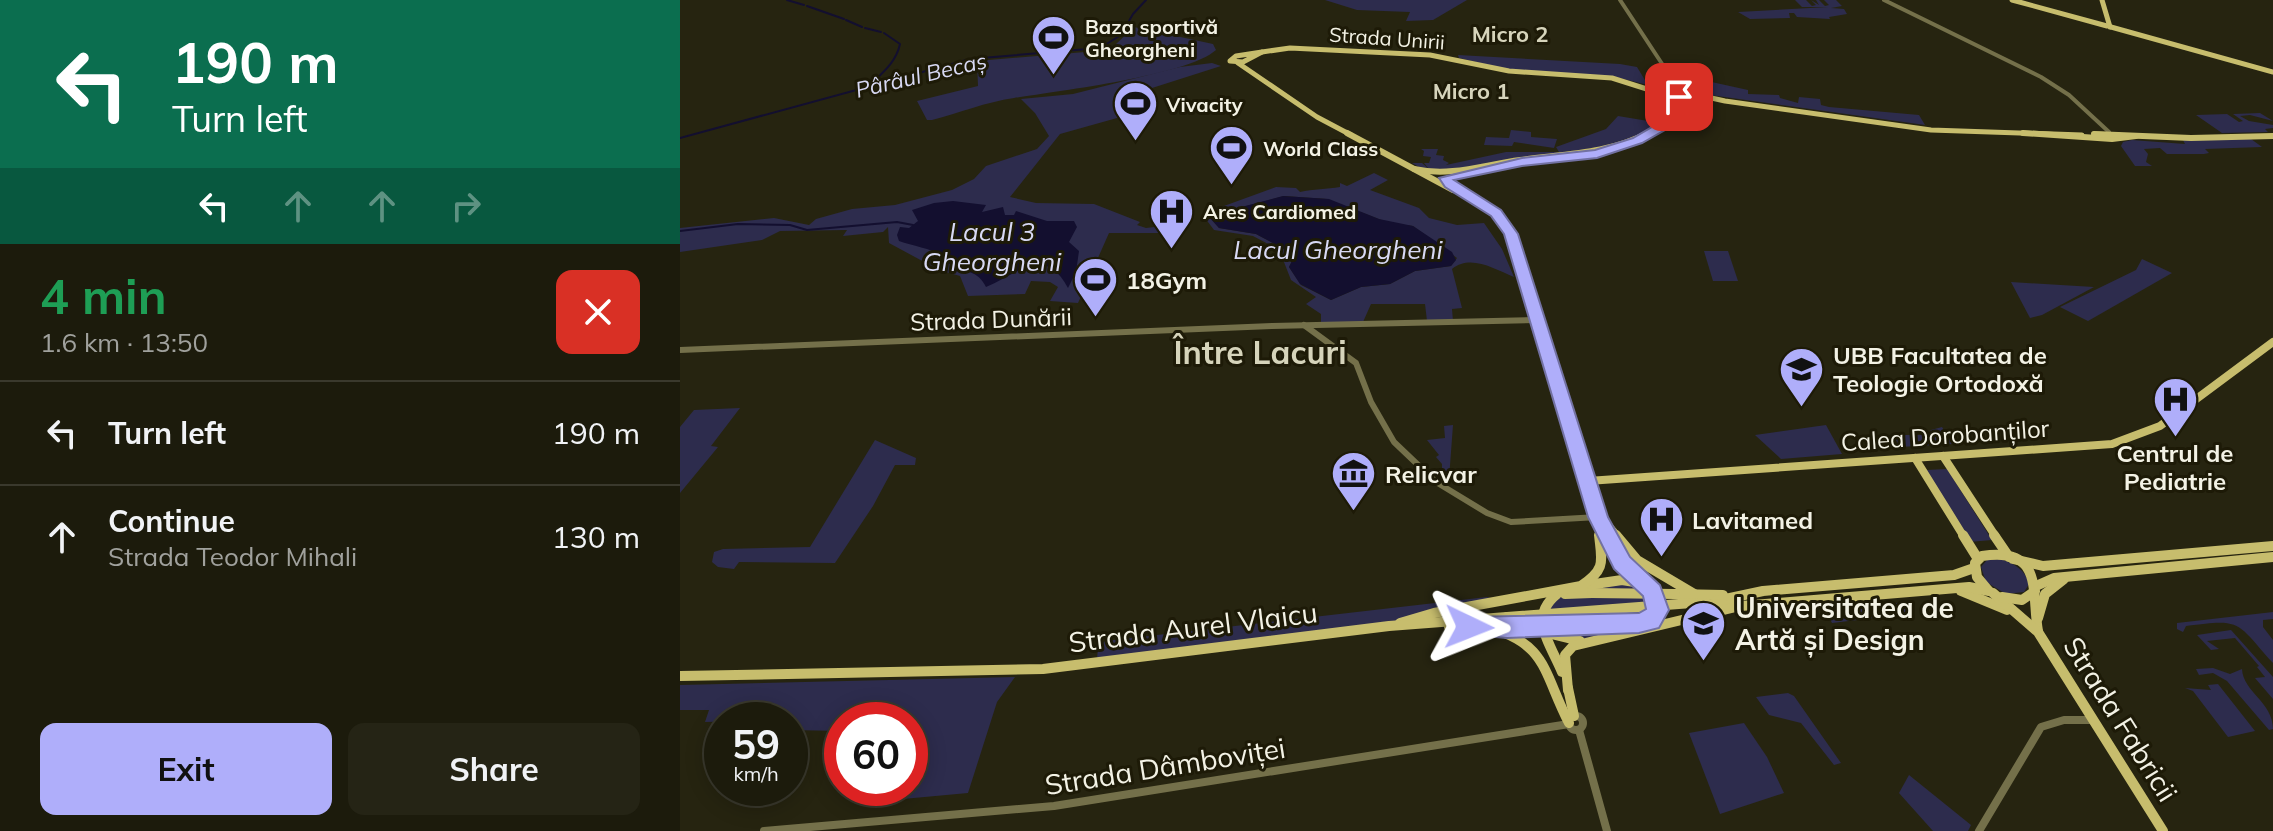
<!DOCTYPE html>
<html lang="en">
<head>
<meta charset="utf-8">
<style>
	body { margin:0; font-family:Mulish,sans-serif; background:#252415; color:#f1f3f6; height:100vh; display:flex; flex-direction:column; font-size:30px; white-space:nowrap }
	* { box-sizing:border-box; margin:0 }
	p { font-size:26px; color:#a0a19d }
	.icon { flex:none; width:44px; height:44px; fill:none; stroke:currentColor; stroke-width:2; stroke-linecap:round; stroke-linejoin:round }
	.map { position:relative; flex:1; overflow:hidden }
	.details { display:flex; flex-direction:column; background:#1c1b0c; width:680px }
	.details>* { flex:none }
	.hud { background:#0b6e4f; color:#fff; overflow:hidden }
	.speed { position:absolute; left:24px; top:702px; display:flex; gap:16px; font-size:40px; font-weight:700; text-align:center }
	.speed>* { display:grid; place-content:center; width:104px; height:104px; border-radius:50%; background:#1c1b0c; box-shadow:0 4px 20px #0003,0 0 0 2px #3a392d; line-height:1 }
	.speed small { font-size:20px; font-weight:400 }
	.speed .limit { border:12px solid #d22; background:#fff; color:#111 }
	.pin { position:absolute; display:grid; place-items:center; width:68px; height:68px; color:#fff; margin:-34px; border-radius:16px; box-shadow:0 4px 12px #0006 }
	.me { position:absolute; width:88px; margin:-44px; rotate:92deg; stroke-linejoin:round; filter:drop-shadow(0 0 6px #0008) }
	.turn { display:flex; align-items:center; gap:28px; height:168px; padding:0 40px; font-size:36px }
	.turn .icon { width:104px; height:104px; stroke-width:2.5 }
	.turn b { display:block; font-size:56px; line-height:68px }
	.lanes { display:flex; align-items:center; height:76px; padding:0 40px; background:#0003; justify-content:center; gap:40px; direction:ltr }
	.lanes .off { opacity:.35 }
	.round { display:grid; place-items:center; flex:none; width:84px; height:84px; border-radius:16px; background:#252415 }
	.headline { display:flex; align-items:center; justify-content:space-between; height:136px; padding:0 40px }
	h1 { font-size:48px; font-weight:700; line-height:60px; color:#1e9e55 }
	.primary-button { display:flex; gap:16px; margin-top:auto; padding:16px 40px }
	.primary-button a { flex:1; height:92px; border-radius:16px; background:#afaefa; color:#111; font-size:32px; font-weight:700; line-height:92px; text-align:center }
	.primary-button a+a { background:#252415; color:#f1f3f6 }
	ul { padding:0; list-style:none }
	li { display:flex; align-items:center; gap:24px; height:104px; padding:0 40px; border-top:2px solid #3a392d }
	li div { flex:1 }
	li b { display:block; font-size:30px }
	li em { font-style:normal }
	main { display:flex; flex:1; min-height:0 }
	.map>svg:first-child { display:block }
</style>
</head>
<body>
<main>
<section class="details">
<div class="hud">
<div class="turn"><svg class="icon" aria-label="left" viewBox="0 0 24 24"><path d="M17 20v-9H6M10 6l-5 5 5 5"/></svg><div><b>190 m</b>Turn left</div></div>
<div class="lanes"><svg class="icon" aria-label="left" viewBox="0 0 24 24"><path d="M17 20v-9H6M10 6l-5 5 5 5"/></svg><svg class="icon off" aria-label="ahead" viewBox="0 0 24 24"><path d="M12 20V5M6 11l6-6 6 6"/></svg><svg class="icon off" aria-label="ahead" viewBox="0 0 24 24"><path d="M12 20V5M6 11l6-6 6 6"/></svg><svg class="icon off" aria-label="right" viewBox="0 0 24 24"><path d="M7 20v-9h11M14 6l5 5-5 5"/></svg></div>
</div>
<div class="headline"><div><h1>4 min</h1><p>1.6 km · 13:50</p></div><a class="round" style="background:#d93025;color:#fff"><svg class="icon" aria-label="close" viewBox="0 0 24 24"><path d="M6 6l12 12M18 6L6 18"/></svg></a></div>
<ul>
<li><svg class="icon" aria-label="left" viewBox="0 0 24 24"><path d="M17 20v-9H6M10 6l-5 5 5 5"/></svg><div><b>Turn left</b></div><em>190 m</em></li>
<li><svg class="icon" aria-label="ahead" viewBox="0 0 24 24"><path d="M12 20V5M6 11l6-6 6 6"/></svg><div><b>Continue</b><p>Strada Teodor Mihali</p></div><em>130 m</em></li>
</ul>
<div class="primary-button"><a>Exit</a><a>Share</a></div>
</section>
<div class="map">
<svg width="1593" height="831" viewBox="0 0 1593 831">
	<rect width="100%" height="100%" fill="#262410"/>
	<g fill="#2d2c4d" fill-rule="evenodd">
		<polygon points="645,0 787,0 753,20 726,21 730,12 677,10"/>
		<polygon points="1115,0 1126,0 1132,6 1136,5 1131,0 1139,5 1136,0 1139,0 1145,6 1149,5 1144,0 1156,0 1162,6 1151,8 1164,9 1167,14 1149,17 1150,19 1117,17 1114,13 1109,13 1110,18 1070,19 1058,12 1148,7 1122,7"/>
		<path d="M454,27l79,17 3,6c-29,26 -159,41 -202,48 -28,4 -55,15 -82,22h-5l-10,-19 61,-15 -1,-25 120,-10 18,-6z"/>
		<polygon points="778,55 940,64 957,67 968,85 935,77 830,70 779,58"/>
		<polygon points="532,63 541,66 447,96 462,111 380,134 330,197 356,203 414,204 460,222 457,225 466,228 500,224 497,233 429,233 398,303 370,301 378,287 370,282 351,281 345,294 288,296 280,276 259,270 209,243 208,227 203,232 163,236 167,230 100,231 82,240 0,252 0,228 94,218 129,225 136,219 172,209 215,205 272,190 294,179 306,166 357,149 369,136 355,113 341,99 393,94 500,67"/>
		<polygon points="988,64 1004,64 1027,81 1068,90 1068,94 1099,95 1100,98 1118,103 1119,97 1140,99 1141,105 1149,107 1239,115 1245,125 1023,94 1005,88"/>
		<polygon points="1580,113 1593,121 1570,115 1560,116 1569,121 1593,125 1593,128 1585,129 1588,132 1542,133 1516,115 1547,114 1559,122 1563,121 1553,114"/>
		<polygon points="938,116 980,123 961,134 918,148 765,171 744,170 732,163 742,163 749,169 744,163 749,163 751,157 743,156 744,151 741,149 758,149 756,155 764,156 763,160 769,163 766,165 826,152 879,152 876,147 926,129"/>
		<polygon points="831,130 851,132 851,137 877,139 874,148 834,142 832,146 804,145 806,137 829,138"/>
		<polygon points="1571,139 1582,147 1525,149 1529,153 1524,154 1487,154 1480,148 1464,149 1468,154 1466,162 1472,166 1455,166 1441,146 1443,142 1452,140 1505,144 1503,140"/>
		<path d="M694,173l14,7 -18,10 49,18 10,10 28,7 27,-2 18,26 12,28c-20,-8 -43,-23 -62,-8l10,39 -10,1 1,12h-26l-2,-17h-54l-8,18 -42,1v-9l-15,-10 10,-7 -25,-17 -9,-23 -8,-10 -21,-11 -39,-6 -12,-16 74,-27 20,1 4,4c13,-3 27,-3 40,-5v-4l7,3zM604,196l43,3 62,24 24,3 44,32 -6,8 -36,5 -25,13 -29,3 -30,13 -30,-15 -12,-18 4,-8 -1,-6 -36,-19 -37,-6 -8,-9 1,-4z"/>
		<polygon points="1024,251 1048,251 1058,281 1033,281"/>
		<polygon points="1462,259 1492,273 1408,321 1380,307 1456,270"/>
		<polygon points="1331,282 1414,287 1362,315 1350,318"/>
		<polygon points="60,408 31,446 38,447 0,493 0,427 14,410"/>
		<polygon points="773,425 769,479 762,471 762,464 756,457 759,455 747,440 765,438 764,426"/>
		<polygon points="1146,425 1162,454 1101,459 1075,435"/>
		<polygon points="1262,427 1273,444 1220,447 1213,435 1248,435 1251,430"/>
		<polygon points="195,440 236,458 235,465 215,465 193,506 155,563 59,562 54,569 38,567 32,562 34,552 43,549 130,547"/>
		<polygon points="1267,469 1312,540 1289,542 1246,470"/>
		<path d="M1320,559c13,4 25,10 29,25l-5,8 -18,2 -20,-12 -5,-15 6,-7z"/>
		<polygon points="931,582 965,586 976,610 962,627 910,640 866,629 866,604 872,599"/>
		<polygon points="807,597 816,600 711,623 417,660 418,647 425,641"/>
		<polygon points="1226,602 1234,606 1228,614 1152,623 1150,619 1173,618 1169,608"/>
		<path d="M1593,612v7l-10,1v7l10,13v23c-37,-41 -30,-45 -87,-37l-3,6 -6,-3v-6z"/>
		<polygon points="1551,630 1593,677 1593,699 1575,678 1585,677 1577,667 1579,666 1555,638 1527,641 1539,649 1531,650 1517,635"/>
		<path d="M1533,668l17,6 12,-5c1,23 31,33 31,60l-4,1 -42,-49 -14,-8 -14,2 -3,-6z"/>
		<polygon points="335,677 317,702 288,793 212,800 217,788 230,788 230,764 238,755 244,738 230,738 230,720 162,720 162,731 110,730 110,720 25,722 29,710 0,710 0,685"/>
		<polygon points="1538,684 1575,731 1548,737 1513,691 1505,688 1531,690 1528,685"/>
		<polygon points="1108,693 1114,696 1161,763 1154,765 1121,723 1089,715 1076,697"/>
		<polygon points="1064,723 1087,757 1104,793 1040,814 1009,733"/>
		<polygon points="1229,775 1291,825 1288,831 1253,831 1219,793"/>
	</g>
	<g fill="#130f2f">
		<polygon points="603,196 649,199 699,219 733,226 772,252 776,260 771,266 735,271 710,284 681,287 651,300 620,284 609,267 614,257 612,253 576,234 539,228 531,219 531,215"/>
		<path d="M273,201l33,4 -4,7 21,-5 2,8h9l2,-4 31,10h27l3,6 -8,15 10,9 -3,21 -8,16c-24,-45 -51,-13 -82,-1 -8,-17 -22,-15 -36,-23 -2,0 -6,-7 -8,-8 -11,-8 -30,-10 -43,-15l-2,-6 3,-8 9,1 9,-7 -6,-11 22,-7z"/>
	</g>
	<g fill="none" stroke-linecap="round" stroke-linejoin="round">
		<g stroke="#130f2f" stroke-width="2">
			<polyline points="107,0 124,5"/>
			<polyline points="127,6 164,19"/>
			<polyline points="166,20 182,27"/>
			<polyline points="185,28 201,32"/>
			<path d="M188,87c13,-13 28,-24 32,-43l-16,-11"/>
			<polyline points="0,138 290,59 420,48 441,35 453,14 466,0"/>
			<polyline points="0,231 58,224 110,225 127,230 217,222 233,225"/>
		</g>
		<g stroke="#74704a" stroke-width="4">
			<polyline points="940,0 994,82 995,90"/>
			<polyline points="1204,0 1361,77 1389,95 1429,132"/>
		</g>
		<g stroke="#74704a" stroke-width="6">
			<polyline points="624,325 676,363 691,402 714,442 756,482 807,513 831,522 918,517"/>
			<polyline points="0,350 592,326 857,320"/>
		</g>
		<g stroke="#74704a" stroke-width="8">
			<circle cx="896" cy="723" r="7"/>
			<polyline points="899,730 927,831"/>
			<polyline points="84,831 374,806 889,724"/>
			<polyline points="1299,831 1361,727 1384,720 1413,720"/>
		</g>
		<g stroke="#c7bd6d" stroke-width="5">
			<polyline points="1332,0 1427,26"/>
			<polyline points="1422,0 1430,27"/>
			<polyline points="1431,27 1593,72"/>
			<polygon points="582,52 563,62 550,61 556,56"/>
			<polyline points="582,52 610,48 750,55 829,71 932,78 992,97 1002,96 1000,91"/>
			<polyline points="558,63 637,117 671,135"/>
			<polyline points="986,94 995,90 1045,101 1251,130 1402,135"/>
			<polyline points="1414,134 1439,135"/>
			<path d="M965,135c18,-10 22,-19 22,-39"/>
		</g>
		<g stroke="#c7bd6d" stroke-width="6">
			<polyline points="667,133 773,190"/>
			<polyline points="1343,133 1432,139 1456,136"/>
			<polyline points="1414,134 1511,138 1593,136"/>
			<path d="M734,169c37,8 69,-4 106,-9 43,-6 89,-6 128,-27"/>
			<polyline points="765,180 813,210 831,234 854,309"/>
		</g>
		<g stroke="#c7bd6d" stroke-width="8">
			<polyline points="854,307 918,517 920,537"/>
			<polyline points="1263,456 1316,537"/>
			<polyline points="1235,458 1284,537"/>
			<polyline points="908,481 1432,444 1480,426 1593,342"/>
			<polyline points="921,520 928,537"/>
			<polyline points="928,525 938,537"/>
		</g>
		<g stroke="#c7bd6d" stroke-width="10">
			<polyline points="928,535 940,561 976,599 976,616 965,626"/>
			<polyline points="936,535 957,560 1016,595"/>
			<polyline points="1283,535 1298,559"/>
			<polyline points="1314,535 1329,557"/>
			<polyline points="1333,559 1363,566 1593,546"/>
			<polyline points="908,585 942,580 961,583"/>
			<polyline points="1356,586 1374,578 1593,557"/>
			<path d="M1307,589l-10,-12 -2,-14 7,-7c63,-10 49,38 56,75"/>
			<polyline points="1281,591 1327,610"/>
			<polyline points="1313,593 1358,632 1483,831"/>
			<path d="M877,594c-29,23 -7,49 5,78"/>
			<polyline points="885,594 912,593"/>
			<polyline points="995,594 1043,595"/>
			<polyline points="1322,597 1342,600 1355,591"/>
			<polyline points="1036,601 1083,591 1274,575 1294,568"/>
			<polyline points="1012,603 1061,606 1289,587 1309,591"/>
			<polyline points="1358,618 1365,594 1384,579"/>
			<path d="M720,623l34,-10 147,-27c25,-17 21,-24 18,-51"/>
			<polyline points="936,625 967,622"/>
			<polyline points="769,627 812,627"/>
			<path d="M806,627c62,16 57,46 83,96"/>
			<polyline points="867,633 900,641"/>
			<polyline points="0,676 363,669 709,626 827,617"/>
			<polyline points="888,688 894,716"/>
			<polyline points="888,690 885,655 893,646 1056,607"/>
		</g>
		<g stroke="#c7bd6d" stroke-width="10">
			<polyline points="912,593 995,594"/>
			<polyline points="827,617 1012,603"/>
			<polyline points="827,628 936,625"/>
		</g>
	</g>
	<polygon fill="#afaefa" stroke="#7271a2" stroke-width="2" points="995,95 1005,97 992,126 962,143 917,158 842,166 774,180 821,210 838,234 928,517 950,557 980,585 989,610 979,628 959,633 827,638 781,634 777,627 781,620 789,617 959,613 966,609 963,596 934,569 908,517 824,234 811,216 765,187 759,178 842,158 915,150 953,138 982,121"/>
	<defs>
		<symbol id="stadium-pin" viewBox="-11 -11 22 30"><path d="M0 17L-7.5 6A9.5 9.5 0 1 1 7.5 6Z" fill="#afaefa" stroke="#1d1a07"/><path d="M0-5a6.5 5 0 1 0 0 10a6.5 5 0 1 0 0-10ZM-3.5-1.8h7v3.6h-7Z" fill="#111"/></symbol>
		<symbol id="hospital-pin" viewBox="-11 -11 22 30"><path d="M0 17L-7.5 6A9.5 9.5 0 1 1 7.5 6Z" fill="#afaefa" stroke="#1d1a07"/><path d="M-5-5h3v3.5h4V-5h3V5h-3V1.5h-4V5h-3Z" fill="#111"/></symbol>
		<symbol id="university-pin" viewBox="-11 -11 22 30"><path d="M0 17L-7.5 6A9.5 9.5 0 1 1 7.5 6Z" fill="#afaefa" stroke="#1d1a07"/><path d="M0-5L7-2L0 1L-7-2ZM-4 1L0 2.5L4 1V4Q0 6-4 4Z" fill="#111"/></symbol>
		<symbol id="museum-pin" viewBox="-11 -11 22 30"><path d="M0 17L-7.5 6A9.5 9.5 0 1 1 7.5 6Z" fill="#afaefa" stroke="#1d1a07"/><path d="M0-6L6-3V-2H-6V-3ZM-5-1h2V3h-2ZM-1-1h2V3h-2ZM3-1h2V3H3ZM-6 4H6V6H-6Z" fill="#111"/></symbol>
	</defs>
	<g fill-rule="evenodd">
		<use href="#stadium-pin" x="348" y="12" width="51" height="69"/>
		<use href="#stadium-pin" x="430" y="78" width="51" height="69"/>
		<use href="#stadium-pin" x="526" y="122" width="51" height="69"/>
		<use href="#hospital-pin" x="466" y="186" width="51" height="69"/>
		<use href="#stadium-pin" x="390" y="254" width="51" height="69"/>
		<use href="#university-pin" x="1096" y="344" width="51" height="69"/>
		<use href="#hospital-pin" x="1470" y="374" width="51" height="69"/>
		<use href="#museum-pin" x="648" y="448" width="51" height="69"/>
		<use href="#hospital-pin" x="956" y="494" width="51" height="69"/>
		<use href="#university-pin" x="998" y="598" width="51" height="69"/>
	</g>
	<g text-anchor="middle" dominant-baseline="central" stroke-width="6" stroke-linejoin="round" paint-order="stroke">
		<g font-size="20" font-weight="bold" fill="#f3f2e5" stroke="#1d1a07" text-anchor="start">
			<text x="405" y="26">Baza sportivă<tspan x="405" dy="23">Gheorgheni</tspan></text>
			<text x="486" y="104">Vivacity</text>
			<text x="583" y="148">World Class</text>
			<text x="523" y="211">Ares Cardiomed</text>
		</g>
		<g font-size="20" fill="#f3f2e5" stroke="#1d1a07">
			<text transform="translate(707 38) rotate(4)">Strada Unirii</text>
		</g>
		<g font-size="22" font-weight="bold" fill="#d6d4bb" stroke="#1d1a07">
			<text x="830" y="34">Micro 2</text>
			<text x="791" y="91">Micro 1</text>
		</g>
		<g font-size="22" font-style="italic" fill="#d8d9f4" stroke="#1d1a07">
			<text transform="translate(241 75) rotate(-13)">Pârâul Becaș</text>
		</g>
		<g font-size="24" font-weight="bold" fill="#f3f2e5" stroke="#1d1a07" text-anchor="start">
			<text x="446" y="280">18Gym</text>
			<text x="1153" y="355">UBB Facultatea de<tspan x="1153" dy="28">Teologie Ortodoxă</tspan></text>
			<text x="1495" y="453" text-anchor="middle">Centrul de<tspan x="1495" dy="28">Pediatrie</tspan></text>
			<text x="705" y="474">Relicvar</text>
			<text x="1012" y="520">Lavitamed</text>
		</g>
		<g font-size="24" fill="#f3f2e5" stroke="#1d1a07">
			<text transform="translate(311 319) rotate(-2)">Strada Dunării</text>
			<text transform="translate(1265 435) rotate(-4)">Calea Dorobanților</text>
		</g>
		<g font-size="26" font-style="italic" fill="#d8d9f4" stroke="#1d1a07">
			<text x="312" y="231">Lacul 3<tspan x="312" dy="30">Gheorgheni</tspan></text>
			<text x="658" y="249">Lacul Gheorgheni</text>
		</g>
		<g font-size="28" font-weight="bold" fill="#f3f2e5" stroke="#1d1a07" text-anchor="start">
			<text x="1055" y="607">Universitatea de<tspan x="1055" dy="32">Artă și Design</tspan></text>
		</g>
		<g font-size="28" fill="#f3f2e5" stroke="#1d1a07">
			<text transform="translate(513 627) rotate(-7)">Strada Aurel Vlaicu</text>
			<text transform="translate(1441 719) rotate(58)">Strada Fabricii</text>
			<text transform="translate(485 766) rotate(-9)">Strada Dâmboviței</text>
		</g>
		<g font-size="32" font-weight="bold" fill="#d6d4bb" stroke="#1d1a07">
			<text x="580" y="352">Între Lacuri</text>
		</g>
	</g>
</svg>
<div class="speed"><div>59<small>km/h</small></div><div class="limit">60</div></div>
<div class="pin" style="left:999px;top:97px;background:#d93025"><svg class="icon" aria-label="arrive" viewBox="0 0 24 24"><path d="M6 21V4h12l-3 4 3 4H6"/></svg></div>
<svg class="me" style="left:789px;top:627px" viewBox="-20 -20 40 40"><path d="M0-17L14 15 0 8-14 15z" fill="#afaefa" stroke="#fff" stroke-width="4"/></svg>
</div>
</main>
</body>
</html>
